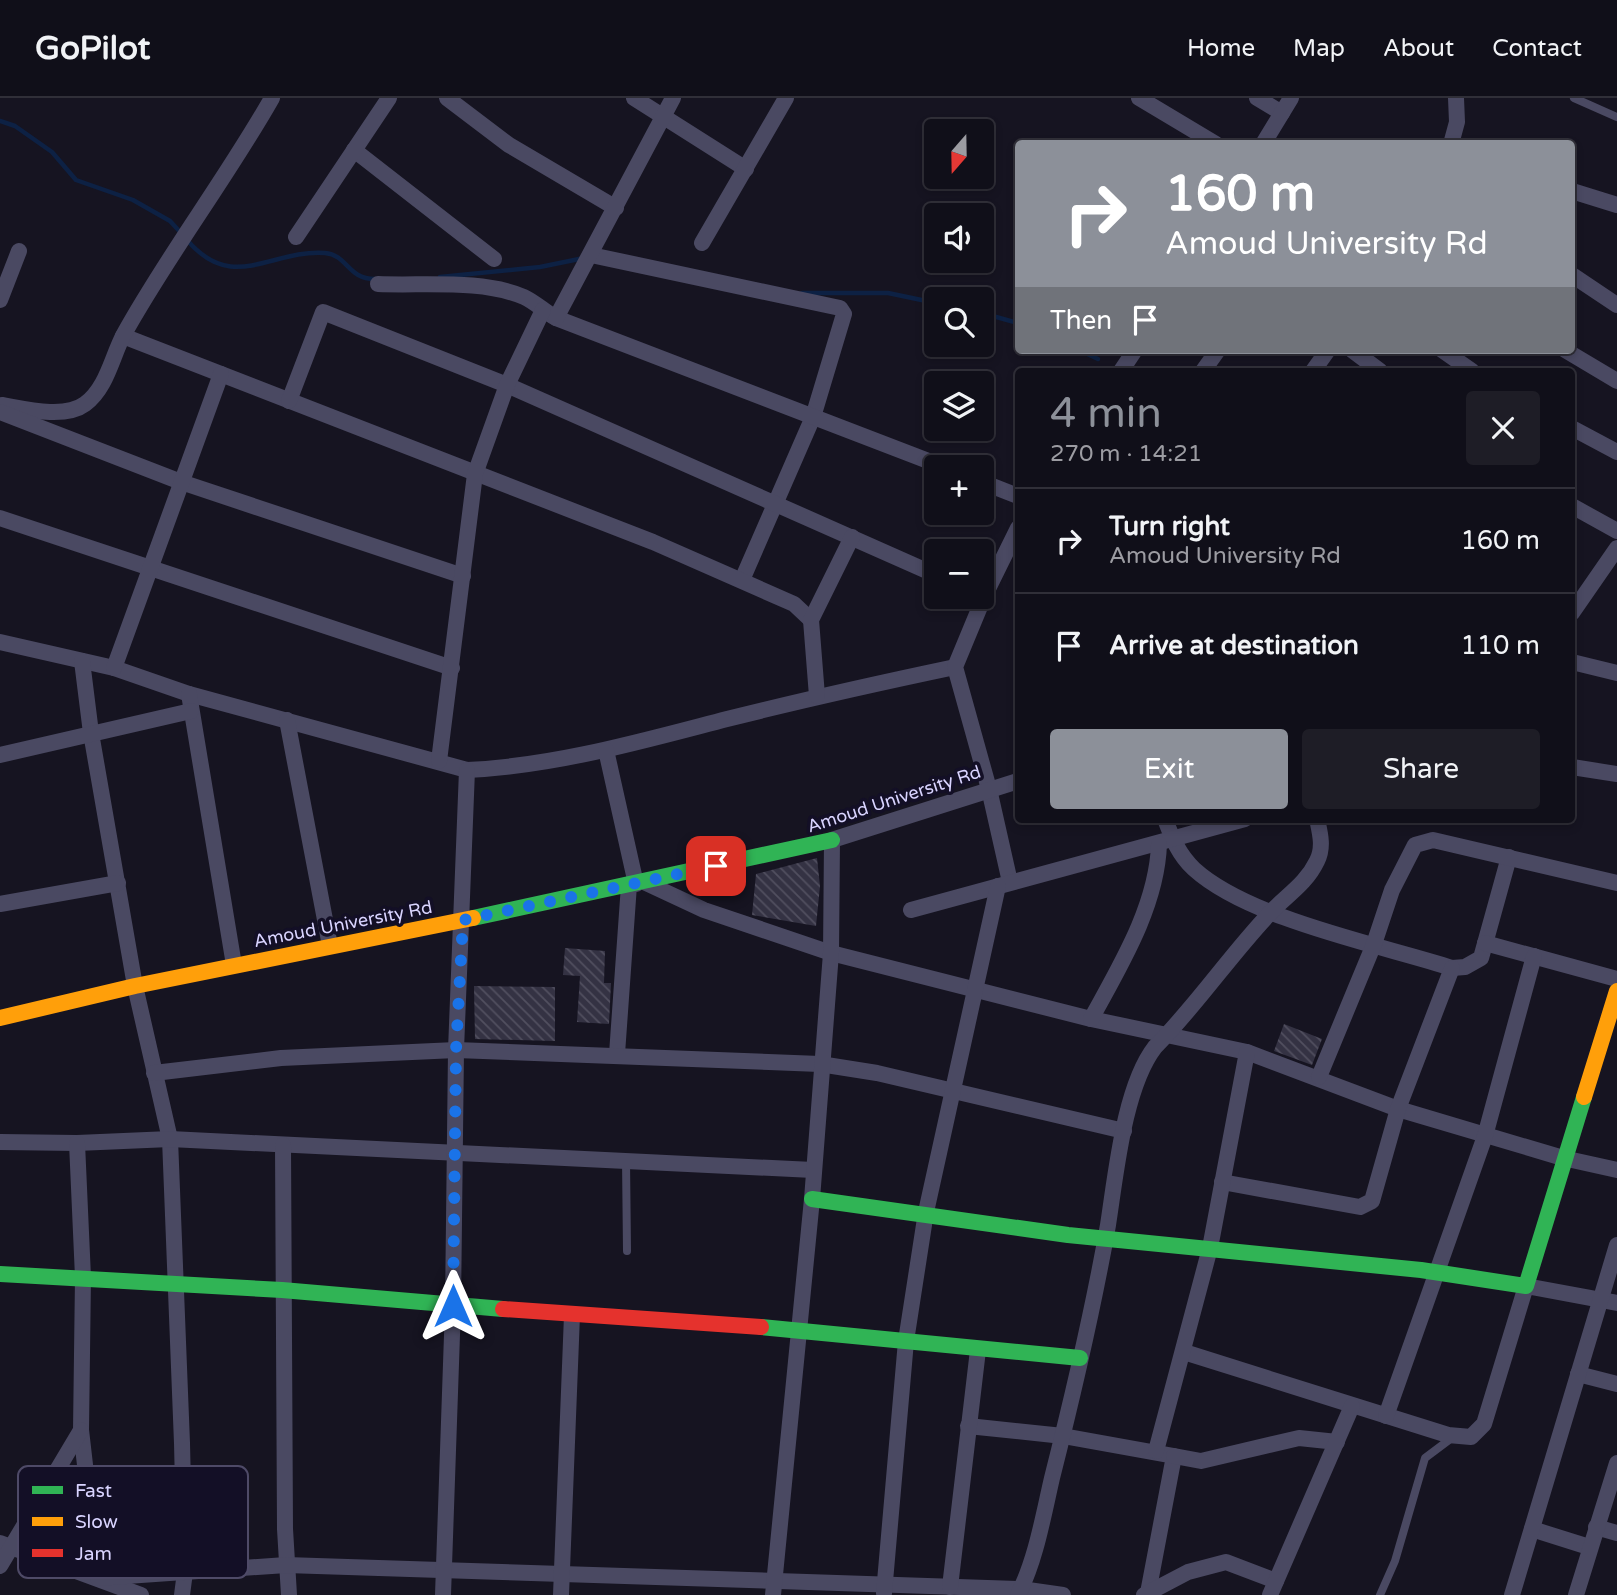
<!DOCTYPE html>
<html lang="en">
<head>
<meta charset="utf-8">
<style>
	body { margin:0; font-family:"Varela Round",sans-serif; background:#1e1d26; color:#f1f3f6; height:100vh; display:flex; flex-direction:column; font-size:26px; white-space:nowrap }
	* { box-sizing:border-box; margin:0 }
	p { font-size:23px; color:#9c9ca2 }
	.icon { flex:none; width:38px; height:38px; fill:none; stroke:currentColor; stroke-width:2; stroke-linecap:round; stroke-linejoin:round }
	.map { position:relative; flex:1; overflow:hidden }
	.details { position:absolute; left:1015px; top:270px; width:560px; height:455px; display:flex; flex-direction:column; background:#100f19; border-radius:7px; box-shadow:0 4px 10px #0003,0 0 0 2px #302f38 }
	.details>* { flex:none }
	.hud { position:absolute; left:1015px; top:42px; width:560px; height:214px; border-radius:7px; box-shadow:0 4px 10px #0003,0 0 0 2px #302f38; background:#8c9099; color:#fff; overflow:hidden }
	.needle { width:46px; rotate:200deg }
	.buttons { position:absolute; left:924px; top:21px; display:grid; gap:14px }
	.buttons a { display:grid; place-items:center; width:70px; height:70px; border-radius:7px; background:#100f19; box-shadow:0 4px 10px #0003,0 0 0 2px #302f38; font-size:35px }
	.pin { position:absolute; display:grid; place-items:center; width:60px; height:60px; color:#fff; margin:-30px; border-radius:14px; box-shadow:0 4px 10px #0006 }
	.me { position:absolute; width:77px; margin:-38px; rotate:0deg; stroke-linejoin:round; filter:drop-shadow(0 0 5px #0008) }
	.turn { display:flex; align-items:center; gap:24px; height:147px; padding:0 35px; font-size:32px }
	.turn .icon { width:91px; height:91px; stroke-width:2.5 }
	.turn b { display:block; font-size:49px; line-height:60px }
	.then { display:flex; align-items:center; height:66px; padding:0 35px; background:#0003; gap:14px; font-size:26px }
	.round { display:grid; place-items:center; flex:none; width:74px; height:74px; border-radius:7px; background:#1e1d26 }
	.head { display:flex; align-items:center; justify-content:space-between; height:119px; padding:0 35px }
	h1 { font-size:42px; font-weight:600; line-height:52px; color:#8c9099 }
	.cta { display:flex; gap:14px; margin-top:auto; padding:14px 35px }
	.cta a { flex:1; height:80px; border-radius:7px; background:#8c9099; color:#fff; font-size:28px; font-weight:600; line-height:80px; text-align:center }
	.cta a+a { background:#1e1d26; color:#f1f3f6 }
	ul { padding:0; list-style:none }
	li { display:flex; align-items:center; gap:21px; height:105px; padding:0 35px; border-top:2px solid #302f38 }
	li div { flex:1 }
	li b { display:block; font-size:26px }
	li em { font-style:normal }
	header { display:flex; align-items:center; gap:42px; box-sizing:border-box; height:98px; padding:0 35px; background:#100f19; border-bottom:2px solid #302f38 }
	header strong { font-size:33px }
	nav { display:flex; gap:38px; margin-inline-start:auto; font-size:24px }
	.map>svg:first-child { display:block }
</style>
</head>
<body>
<header>
<strong>GoPilot</strong>
<nav><a>Home</a><a>Map</a><a>About</a><a>Contact</a></nav>
</header>
<div class="map">
<svg width="1617" height="1497" viewBox="0 0 1617 1497">
	<defs>
		<pattern id="building-back-hatch" width="6" height="6" patternUnits="userSpaceOnUse" patternTransform="scale(1.75)"><rect width="6" height="6" fill="#343243"/><path d="M-1 5l2 2M0 0l6 6M5-1l2 2" fill="none" stroke="#514f5f"/></pattern>
	</defs>
	<rect width="100%" height="100%" fill="#161421"/>
	<g fill="none" stroke-linecap="round" stroke-linejoin="round">
		<g stroke="#0d2144" stroke-width="4.5">
			<polyline points="0,23 15,28 52,54 76,82 133,102 170,123 182,136"/>
			<path d="M187,142c46,54 84,9 138,13 23,2 22,26 50,26"/>
			<polyline points="440,179 540,169 584,160"/>
			<polyline points="802,195 888,195 936,205"/>
			<polyline points="982,215 1018,225"/>
			<polyline points="1079,252 1098,261"/>
		</g>
	</g>
	<g fill="url(#building-back-hatch)">
		<polygon points="817,760 820,788 816,828 752,817 756,776"/>
		<polygon points="565,850 605,853 604,885 611,885 609,926 577,924 580,878 563,877"/>
		<polygon points="474,888 555,889 555,943 475,941"/>
		<polygon points="1284,926 1322,941 1312,967 1274,953"/>
	</g>
	<g fill="none" stroke-linecap="round" stroke-linejoin="round">
		<g stroke="#4a4962" stroke-width="8">
			<polyline points="1574,0 1617,19"/>
			<polyline points="626,1062 627,1153"/>
			<polyline points="1380,1497 1395,1463 1425,1360 1453,1339"/>
		</g>
		<g stroke="#4a4962" stroke-width="16">
			<polyline points="447,0 509,47 616,110"/>
			<polyline points="634,0 746,71"/>
			<polyline points="1139,0 1216,46"/>
			<polyline points="1257,0 1282,15"/>
			<polyline points="1263,46 1291,0"/>
			<polyline points="1451,46 1457,24 1456,0"/>
			<polyline points="354,52 494,161"/>
			<polyline points="1572,93 1617,107"/>
			<polyline points="296,139 389,0"/>
			<polyline points="702,145 786,0"/>
			<polyline points="591,157 840,210 844,216 813,319 742,482"/>
			<polyline points="1572,177 1617,207"/>
			<path d="M378,186c45,2 104,-5 146,13 11,5 21,15 32,21l388,149"/>
			<polyline points="0,202 19,153"/>
			<polyline points="556,220 673,0"/>
			<polyline points="123,238 653,444 794,506 811,522"/>
			<polyline points="1352,252 1380,273"/>
			<polyline points="1442,252 1472,273"/>
			<polyline points="1565,252 1617,283"/>
			<polyline points="1121,273 1135,252"/>
			<polyline points="1203,273 1218,252"/>
			<polyline points="1313,273 1328,252"/>
			<polyline points="289,303 323,214 507,287 936,477"/>
			<path d="M2,307c23,4 63,14 83,-1 22,-16 27,-48 39,-70 45,-81 102,-155 148,-236"/>
			<polyline points="0,314 181,384 463,478"/>
			<polyline points="1572,330 1617,354"/>
			<polyline points="982,384 1018,398"/>
			<polyline points="1572,408 1617,433"/>
			<polyline points="0,420 452,570"/>
			<polyline points="1572,515 1617,450"/>
			<path d="M0,544l114,26 75,26 278,76c88,-4 175,-29 260,-51 76,-19 152,-36 228,-52"/>
			<polyline points="82,563 91,635 135,888 170,1041 182,1345 185,1474 182,1497"/>
			<polyline points="1572,564 1617,575"/>
			<polyline points="114,570 221,276"/>
			<polyline points="189,596 234,867"/>
			<polyline points="817,598 811,522 852,439"/>
			<polyline points="287,622 330,848"/>
			<polyline points="606,652 636,786"/>
			<polyline points="0,657 191,613"/>
			<polyline points="439,663 475,376 507,287 543,212"/>
			<polyline points="1572,669 1617,676"/>
			<path d="M1165,721c7,19 14,36 29,50 55,50 186,76 258,99l13,-1 16,-9 28,-101"/>
			<polyline points="644,784 704,812 831,855 1091,921 1247,954 1398,1011 1563,1060 1617,1072"/>
			<polyline points="1010,784 989,691 955,569 984,499 1018,430"/>
			<polyline points="0,806 118,785"/>
			<polyline points="911,812 1245,721"/>
			<polyline points="1485,845 1617,881"/>
			<path d="M1091,921c29,-53 66,-113 68,-175"/>
			<polyline points="617,956 629,787"/>
			<polyline points="154,975 281,960 456,952 820,966 877,975 1124,1033"/>
			<polyline points="1319,979 1374,846 1392,792 1415,747 1433,742 1617,785"/>
			<polyline points="0,1044 77,1045 170,1041 813,1072"/>
			<polyline points="77,1045 83,1179 81,1332 98,1480"/>
			<polyline points="283,1047 285,1431 289,1497"/>
			<polyline points="1222,1084 1360,1109 1372,1103 1398,1011 1452,870"/>
			<polyline points="1184,1254 1448,1337 1471,1339 1484,1326 1526,1188 1617,1205"/>
			<polyline points="1578,1276 1617,1286"/>
			<polyline points="1386,1318 1485,1038 1534,858"/>
			<polyline points="968,1328 1063,1338 1174,1358 1148,1495"/>
			<polyline points="1156,1353 1210,1150 1247,954"/>
			<polyline points="1174,1358 1201,1363 1299,1340 1337,1344"/>
			<polyline points="1596,1429 1617,1435"/>
			<polyline points="1532,1431 1589,1449"/>
			<polyline points="0,1445 141,1497"/>
			<polyline points="0,1468 81,1332"/>
			<polyline points="98,1480 286,1467 1021,1491 1063,1497"/>
			<polyline points="950,1489 978,1252"/>
			<polyline points="884,1495 906,1243 926,1114 998,788"/>
			<polyline points="443,1497 453,1208 456,952 467,672"/>
			<polyline points="561,1497 572,1217"/>
			<polyline points="773,1497 812,1101 831,855 832,742 1018,683"/>
			<path d="M1018,1497c18,-36 25,-78 34,-117 21,-83 41,-168 56,-253 8,-51 16,-138 47,-178 42,-42 75,-92 116,-135 16,-17 35,-28 46,-51 7,-14 3,-28 0,-42"/>
			<polyline points="1144,1497 1188,1474 1226,1464 1276,1483"/>
			<polyline points="1270,1497 1352,1308"/>
			<polyline points="1512,1497 1617,1147"/>
			<polyline points="1576,1497 1617,1365"/>
		</g>
		<g stroke="#30b455" stroke-width="16">
			<polyline points="473,820 832,742"/>
			<polyline points="812,1101 1068,1137 1421,1172 1526,1188 1584,999"/>
			<polyline points="0,1176 282,1192 503,1211"/>
			<polyline points="761,1229 1080,1260"/>
		</g>
		<g stroke="#ff9f0a" stroke-width="16">
			<polyline points="0,920 135,888 473,820"/>
			<polyline points="1584,999 1617,893"/>
		</g>
		<polyline stroke="#e5322d" stroke-width="16" points="503,1211 761,1229"/>
	</g>
	<g fill="none" stroke-linecap="round" stroke-linejoin="round">
		<polyline stroke="#1a73e8" stroke-width="12" stroke-dasharray="0 21.6" points="453,1208 456,952 463,822 716,768"/>
	</g>
	<g text-anchor="middle" dominant-baseline="central" stroke-width="7" stroke-linejoin="round" paint-order="stroke">
		<g font-size="18" fill="#d9d4ff" stroke="#130f26">
			<text transform="translate(894 701) rotate(-18)">Amoud University Rd</text>
			<text transform="translate(343 826) rotate(-11)">Amoud University Rd</text>
		</g>
	</g>
	<rect x="18" y="1368" width="230" height="112" rx="10" fill="#130f26" stroke="#4e4a67" stroke-width="2"/>
	<rect x="32" y="1388" width="31" height="8" fill="#30b455"/>
	<rect x="32" y="1419" width="31" height="9" fill="#ff9f0a"/>
	<rect x="32" y="1451" width="31" height="8" fill="#e5322d"/>
	<g font-size="19" fill="#d9d4ff">
		<text x="75" y="1399">Fast</text>
		<text x="75" y="1430">Slow</text>
		<text x="75" y="1462">Jam</text>
	</g>
</svg>
<div class="buttons">
<a><svg class="needle" viewBox="-14 -14 28 28"><path d="M0-13l5 13h-10z" fill="#e53935"/><path d="M0 13l5-13h-10z" fill="#9c9ca2"/></svg></a>
<a><svg class="icon" aria-label="sound" viewBox="0 0 24 24"><path d="M4 9h4l5-4v14l-5-4H4zM17 9q2 3 0 6"/></svg></a>
<a><svg class="icon" aria-label="search" viewBox="0 0 24 24"><circle cx="10" cy="10" r="6"/><path d="M15 15l6 6"/></svg></a>
<a><svg class="icon" aria-label="layers" viewBox="0 0 24 24"><path d="M12 4l9 5-9 5-9-5zM3 14l9 5 9-5"/></svg></a>
<a>+</a>
<a>−</a>
</div>
<div class="pin" style="left:716px;top:768px;background:#d93025"><svg class="icon" aria-label="arrive" viewBox="0 0 24 24"><path d="M6 21V4h12l-3 4 3 4H6"/></svg></div>
<svg class="me" style="left:453px;top:1208px" viewBox="-20 -20 40 40"><path d="M0-17L14 15 0 8-14 15z" fill="#1a73e8" stroke="#fff" stroke-width="4"/></svg>
<div class="hud">
<div class="turn"><svg class="icon" aria-label="right" viewBox="0 0 24 24"><path d="M7 20v-9h11M14 6l5 5-5 5"/></svg><div><b>160 m</b>Amoud University Rd</div></div>
<div class="then">Then<svg class="icon" aria-label="arrive" viewBox="0 0 24 24"><path d="M6 21V4h12l-3 4 3 4H6"/></svg></div>
</div>
<section class="details">
<div class="head"><div><h1>4 min</h1><p>270 m · 14:21</p></div><a class="round"><svg class="icon" aria-label="close" viewBox="0 0 24 24"><path d="M6 6l12 12M18 6L6 18"/></svg></a></div>
<ul>
<li><svg class="icon" aria-label="right" viewBox="0 0 24 24"><path d="M7 20v-9h11M14 6l5 5-5 5"/></svg><div><b>Turn right</b><p>Amoud University Rd</p></div><em>160 m</em></li>
<li><svg class="icon" aria-label="arrive" viewBox="0 0 24 24"><path d="M6 21V4h12l-3 4 3 4H6"/></svg><div><b>Arrive at destination</b></div><em>110 m</em></li>
</ul>
<div class="cta"><a>Exit</a><a>Share</a></div>
</section>
</div>
</body>
</html>
